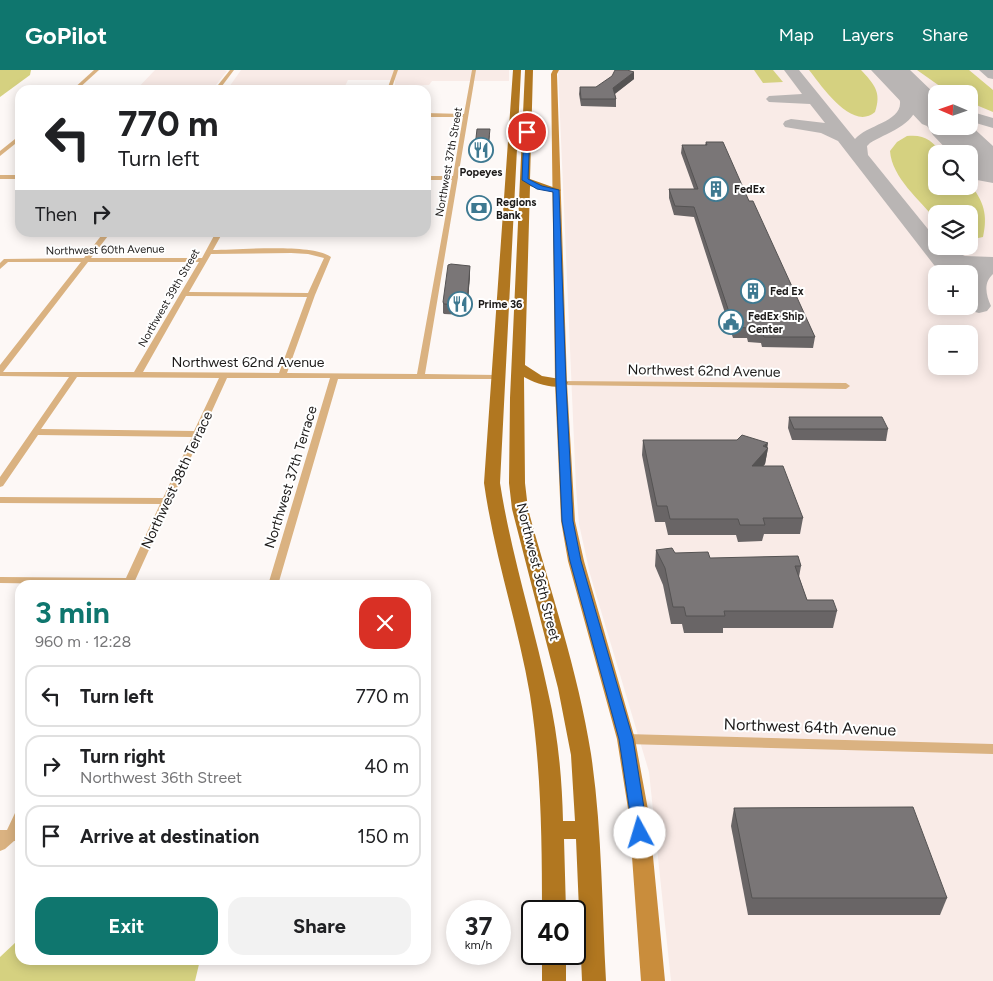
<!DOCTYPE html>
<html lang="en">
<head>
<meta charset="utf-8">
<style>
	body { margin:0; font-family:Figtree,sans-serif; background:#f2f2f2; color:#202124; height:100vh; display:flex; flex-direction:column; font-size:19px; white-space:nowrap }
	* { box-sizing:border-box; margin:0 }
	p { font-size:16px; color:#757577 }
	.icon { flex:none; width:28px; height:28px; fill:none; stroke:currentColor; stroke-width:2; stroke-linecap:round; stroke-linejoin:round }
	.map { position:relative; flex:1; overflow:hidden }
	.side { position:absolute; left:15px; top:510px; width:416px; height:385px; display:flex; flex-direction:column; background:#fff; border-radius:15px; box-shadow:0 2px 12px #0003 }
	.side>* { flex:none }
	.hud { position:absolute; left:15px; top:15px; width:416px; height:152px; border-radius:15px; box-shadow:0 2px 12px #0003; background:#fff; color:#202124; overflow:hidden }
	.needle { width:32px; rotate:272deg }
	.tools { position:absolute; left:928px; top:15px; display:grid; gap:10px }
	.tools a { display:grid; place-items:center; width:50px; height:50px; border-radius:10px; background:#fff; box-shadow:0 2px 12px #0003; font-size:25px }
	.speed { position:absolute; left:446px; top:830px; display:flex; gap:10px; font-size:25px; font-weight:700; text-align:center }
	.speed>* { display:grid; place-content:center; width:65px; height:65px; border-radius:50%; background:#fff; box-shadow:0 2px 12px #0003; line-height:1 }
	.speed small { font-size:12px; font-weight:400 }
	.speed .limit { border:2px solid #111; border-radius:8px; background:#fff; color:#111 }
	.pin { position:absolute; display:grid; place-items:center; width:42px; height:42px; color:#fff; margin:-21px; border:2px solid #fff; border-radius:50%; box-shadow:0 1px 5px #0007 }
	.me { position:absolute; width:55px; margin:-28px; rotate:354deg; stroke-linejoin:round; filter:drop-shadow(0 0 4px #0008) }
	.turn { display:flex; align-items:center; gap:18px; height:105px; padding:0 20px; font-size:22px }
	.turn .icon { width:65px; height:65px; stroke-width:2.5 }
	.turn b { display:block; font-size:35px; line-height:42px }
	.then { display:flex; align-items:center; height:48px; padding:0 20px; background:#0003; gap:10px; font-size:19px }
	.round { display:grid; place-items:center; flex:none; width:52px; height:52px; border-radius:15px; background:#f2f2f2 }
	.summary { display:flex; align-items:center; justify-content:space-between; height:85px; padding:0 20px }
	h1 { font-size:30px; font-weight:700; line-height:38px; color:#0f766e }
	.action { display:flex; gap:10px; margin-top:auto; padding:10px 20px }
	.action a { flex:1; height:58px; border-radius:15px; background:#0f766e; color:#fff; font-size:20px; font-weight:700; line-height:58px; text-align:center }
	.action a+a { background:#f2f2f2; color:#202124 }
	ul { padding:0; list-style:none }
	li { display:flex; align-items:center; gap:15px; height:62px; margin:0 10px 8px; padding:0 10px; border:2px solid #e0e0e0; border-radius:15px }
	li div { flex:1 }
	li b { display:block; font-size:19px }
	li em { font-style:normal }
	header { display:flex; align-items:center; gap:30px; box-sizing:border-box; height:70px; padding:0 25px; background:#0f766e; color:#fff }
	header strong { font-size:24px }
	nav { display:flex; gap:28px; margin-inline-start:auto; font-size:18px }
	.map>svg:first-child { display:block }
</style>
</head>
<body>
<header>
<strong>GoPilot</strong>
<nav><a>Map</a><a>Layers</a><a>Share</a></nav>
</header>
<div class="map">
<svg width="993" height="911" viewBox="0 0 993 911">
	<rect width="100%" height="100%" fill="#fdf8f6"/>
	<g fill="#f9ebe7" fill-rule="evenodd">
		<polygon points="155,0 224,0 227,1 212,20 136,20"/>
		<polygon points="241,0 509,0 509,11 432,11 429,15 395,16 395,10 348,10 343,20 227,20"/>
		<path d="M558,0h435v911h-322l-22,-209 -59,-198 -11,-50 -3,-36zM936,24h33v32h-33zM936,84h33v32h-33zM936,144h33v32h-33zM936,204h33v32h-33zM936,264h33v32h-33z"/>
	</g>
	<g fill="#d5d180">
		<polygon points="0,0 31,0 30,5 0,27"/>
		<polygon points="754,0 773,0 783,12 763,13"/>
		<path d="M809,0h52c13,14 21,22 14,42 -23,20 -54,-27 -66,-42z"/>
		<polygon points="917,0 969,0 993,20 993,42 969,32 969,24 951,24"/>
		<path d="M907,66c18,-2 25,5 36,18h-7v32h33v-3c15,18 19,32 14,54l-14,3v-26h-33v6c-16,-20 -44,-42 -46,-69l7,-9z"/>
		<polygon points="16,872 20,872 20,890 200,890 195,911 0,911 0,887"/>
	</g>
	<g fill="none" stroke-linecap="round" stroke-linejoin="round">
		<g fill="#b9b5b4" fill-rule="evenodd">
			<path d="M784,0h15l56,69c13,-16 57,-18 42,-47 -4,-8 -12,-14 -17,-22l20,1 23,18 13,7v11l-22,-11c11,26 -27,36 -44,47l-3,3 1,9 68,84v7h6l23,10 28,1v17c-10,9 -7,21 -2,32l-4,5 -8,2 -8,-2 -3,-5 1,-31 5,-6 -14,-1 4,6h-23l-103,-133 -17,-8 -36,-6 -2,-3 2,-3 6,-2 34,4 -15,-19 -41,-2 -3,-3 3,-3 33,-2z"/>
			<polygon points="979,0 993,0 993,9 988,8"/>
			<polygon points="969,41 993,48 993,58 969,51"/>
			<polygon points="972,76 978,77 993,93 993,109 987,108 969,88 969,84 965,84 963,81 966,77"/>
		</g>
		<polygon fill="#b9b5b4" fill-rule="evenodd" points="871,0 910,0 936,25 936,56 969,56 969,54 993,76 993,113 977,110 969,101 969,84 951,84 933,65 927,56 922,54"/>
		<g fill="#dab281" fill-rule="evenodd">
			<polygon points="94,0 99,0 77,20 72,20"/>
			<polygon points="230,0 234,0 219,20 214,20"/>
			<polygon points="394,0 398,0 391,20 387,20"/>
			<path d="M472,0h4l-51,304 72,1h3v4h-162l-60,206h-10l62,-207h-103l-94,207 -133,-2v-6l126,1 34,-74 -160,-1v-6l163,1 29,-61 -154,-2 -35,51 -3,1v-10l69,-100 -69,-1v-11l81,-103h-73l-8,7v-6l4,-4 80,-1 20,-26h7l-20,26h111l14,-26h7l-10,18c25,0 100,-7 118,7l-16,38 -28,78 130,1 35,-194h-26v-4h27l10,-59h-37v-4l38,1zM291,183l17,1 16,4 -16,35 -119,-1 22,-38zM88,192h111l-65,110h-131zM186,226l121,1 -28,76 -136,-1zM77,307l142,1 -25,53 -153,-2z"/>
			<polygon points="20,65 20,70 0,86 0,81"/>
			<rect x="0" y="105" width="20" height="4"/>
			<polygon points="558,311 846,313 850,316 846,319 561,315 557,313"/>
			<polygon points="626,664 993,674 993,684 626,674 622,672 620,669 622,666"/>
			<polygon points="20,742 20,771 14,771 5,779 0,781 0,760 7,760 15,743"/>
		</g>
		<polygon fill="#c98d3c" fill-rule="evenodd" points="553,0 559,0 557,4 567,313 575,451 584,491 635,669 649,745 665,911 641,911 629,745 617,669 568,491 561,451 555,313 551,4"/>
		<g fill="#b17720" fill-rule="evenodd">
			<path d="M513,0h8l-21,413c11,71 33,139 48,209 10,42 14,86 15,129h12l-4,-66 -13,-67 -46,-179 -3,-26 1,-85 15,-328h8l-3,109 31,11 -5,3 -26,-7 -5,179 17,11 24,4 2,3c-9,9 -34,0 -44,-6l1,106 3,26c22,81 50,162 63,245 11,73 11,154 15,227h-24l-6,-142h-12l2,72h-24c0,-73 -1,-144 -12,-216 -12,-71 -36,-140 -46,-212z"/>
			<rect x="542" y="884" width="24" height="27"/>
		</g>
	</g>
	<g fill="#696566">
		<polygon points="634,2 634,9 615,24 616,29 616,37 581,36 579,24 580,17 596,17"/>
		<polygon points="490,65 488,82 475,82 475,77"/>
		<polygon points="706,72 749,131 815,267 813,278 762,277 761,273 748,272 747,268 733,268 694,147 674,145 669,128 669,119 694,119 681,83 682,75 705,75"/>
		<polygon points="470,205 467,243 464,245 444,244 443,243 443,232"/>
		<polygon points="789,347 888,359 886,371 792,370 788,358"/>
		<polygon points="643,370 768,378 765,394 763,396 803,448 800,464 764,464 762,471 738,472 736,465 668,465 665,452 655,452 642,385"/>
		<polygon points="656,480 710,488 801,496 799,507 807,530 837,541 833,558 723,558 723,563 684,563 682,554 671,554 663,515 655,496"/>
		<polygon points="734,738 947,828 940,845 748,845 731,756"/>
	</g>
	<g fill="#555353">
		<polygon points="634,2 634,9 613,25 613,18"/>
		<polygon points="470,196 470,205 467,243 464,245 464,235"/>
		<polygon points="768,373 767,380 768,378 765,394 749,412 752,396 763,376"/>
	</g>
	<g fill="#7a7677" stroke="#555353">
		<polygon points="615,0 627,0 634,2 613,18 616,29 581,29 580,17 596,17 612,6"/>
		<polygon points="477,59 490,59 488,77 475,77"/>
		<polygon points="706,72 723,72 749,131 753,131 815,267 764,267 762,262 750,262 748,258 734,257 694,137 675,136 669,119 698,119 682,75 707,75"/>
		<polygon points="451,194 470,196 467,233 464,235 444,234 443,232 448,195"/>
		<polygon points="789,347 882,347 888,359 794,359"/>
		<polygon points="742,365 768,373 763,376 768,378 752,396 783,396 803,448 763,448 765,455 740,455 738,449 670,449 667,436 657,436 643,370 737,370"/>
		<polygon points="672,478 675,483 708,482 710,488 798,486 801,496 795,496 807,530 833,530 837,541 724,541 725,546 686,546 684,537 673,537 665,498 656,480"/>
		<polygon points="913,737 947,828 752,828 734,738"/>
	</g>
	<polygon fill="#1a73e8" stroke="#114b97" points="527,61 530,62 528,109 542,116 559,120 566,313 573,451 581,491 633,669 648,763 646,768 640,769 635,768 633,763 619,669 570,491 562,451 556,313 553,122 537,119 522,110 524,62"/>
	<defs>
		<symbol id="restaurant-ring" viewBox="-11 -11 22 22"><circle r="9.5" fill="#fff" stroke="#3e7991" stroke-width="1.5"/><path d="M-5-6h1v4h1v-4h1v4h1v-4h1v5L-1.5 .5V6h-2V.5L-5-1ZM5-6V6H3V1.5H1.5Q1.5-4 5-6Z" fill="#3e7991"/></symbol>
		<symbol id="building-ring" viewBox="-11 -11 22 22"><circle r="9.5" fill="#fff" stroke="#3e7991" stroke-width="1.5"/><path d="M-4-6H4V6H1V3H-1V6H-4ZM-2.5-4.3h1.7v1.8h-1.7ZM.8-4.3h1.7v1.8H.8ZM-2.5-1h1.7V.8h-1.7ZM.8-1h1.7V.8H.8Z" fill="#3e7991"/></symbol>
		<symbol id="bank-ring" viewBox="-11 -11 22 22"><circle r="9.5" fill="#fff" stroke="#3e7991" stroke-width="1.5"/><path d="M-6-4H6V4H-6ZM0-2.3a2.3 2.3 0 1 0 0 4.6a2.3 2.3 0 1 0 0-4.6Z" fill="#3e7991"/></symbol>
		<symbol id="civic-ring" viewBox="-11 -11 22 22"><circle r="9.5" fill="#fff" stroke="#3e7991" stroke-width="1.5"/><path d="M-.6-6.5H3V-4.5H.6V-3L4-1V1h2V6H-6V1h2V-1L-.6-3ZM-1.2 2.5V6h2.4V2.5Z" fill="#3e7991"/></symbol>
	</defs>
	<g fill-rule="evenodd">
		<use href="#restaurant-ring" x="467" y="66" width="28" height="28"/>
		<use href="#building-ring" x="702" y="105" width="28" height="28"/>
		<use href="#bank-ring" x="465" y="124" width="28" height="28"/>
		<use href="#building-ring" x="739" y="207" width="28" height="28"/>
		<use href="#restaurant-ring" x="446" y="220" width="28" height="28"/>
		<use href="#civic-ring" x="717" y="238" width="28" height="28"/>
	</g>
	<g text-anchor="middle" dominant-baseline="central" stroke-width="4" stroke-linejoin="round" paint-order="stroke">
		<g font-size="11" fill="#1c1a19" stroke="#fff">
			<text transform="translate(449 92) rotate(-80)">Northwest 37th Street</text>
			<text transform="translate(105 180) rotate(-1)">Northwest 60th Avenue</text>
			<text transform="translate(169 228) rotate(-60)">Northwest 39th Street</text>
		</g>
		<g font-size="11" font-weight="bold" fill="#1c1a19" stroke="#fff" text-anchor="start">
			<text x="481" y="102" text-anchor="middle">Popeyes</text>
			<text x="734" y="119">FedEx</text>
			<text x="496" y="132">Regions<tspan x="496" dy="13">Bank</tspan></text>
			<text x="770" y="221">Fed Ex</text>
			<text x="478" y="234">Prime 36</text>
			<text x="748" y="246">FedEx Ship<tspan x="748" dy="13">Center</tspan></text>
		</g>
		<g font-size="14" fill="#1c1a19" stroke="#fff">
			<text x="248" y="292">Northwest 62nd Avenue</text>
			<text transform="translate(704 301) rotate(1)">Northwest 62nd Avenue</text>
			<text transform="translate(291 407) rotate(-73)">Northwest 37th Terrace</text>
			<text transform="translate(177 410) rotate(-65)">Northwest 38th Terrace</text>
			<text transform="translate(538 502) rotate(76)">Northwest 36th Street</text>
		</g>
		<g font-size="16" fill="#1c1a19" stroke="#fff">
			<text transform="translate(810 657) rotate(2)">Northwest 64th Avenue</text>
		</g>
	</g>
</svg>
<div class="tools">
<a><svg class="needle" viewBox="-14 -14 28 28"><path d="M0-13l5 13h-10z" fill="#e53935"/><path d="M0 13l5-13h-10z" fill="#757577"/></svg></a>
<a><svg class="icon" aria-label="search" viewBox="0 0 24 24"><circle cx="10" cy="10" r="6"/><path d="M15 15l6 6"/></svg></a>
<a><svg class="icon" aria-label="layers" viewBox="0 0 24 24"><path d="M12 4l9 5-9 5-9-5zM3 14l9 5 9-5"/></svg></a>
<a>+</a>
<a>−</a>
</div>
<div class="speed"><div>37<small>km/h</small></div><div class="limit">40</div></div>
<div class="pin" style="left:527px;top:62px;background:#d93025"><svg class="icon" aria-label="arrive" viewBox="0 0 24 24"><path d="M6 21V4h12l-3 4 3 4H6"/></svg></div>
<svg class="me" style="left:640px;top:763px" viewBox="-20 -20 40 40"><circle r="19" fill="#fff"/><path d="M0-13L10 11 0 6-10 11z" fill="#1a73e8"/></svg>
<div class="hud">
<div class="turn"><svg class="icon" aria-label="left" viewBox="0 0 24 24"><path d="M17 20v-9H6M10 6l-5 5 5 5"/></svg><div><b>770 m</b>Turn left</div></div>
<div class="then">Then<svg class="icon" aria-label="right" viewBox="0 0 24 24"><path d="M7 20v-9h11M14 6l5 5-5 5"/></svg></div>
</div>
<section class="side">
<div class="summary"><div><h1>3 min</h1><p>960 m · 12:28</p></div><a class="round" style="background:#d93025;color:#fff"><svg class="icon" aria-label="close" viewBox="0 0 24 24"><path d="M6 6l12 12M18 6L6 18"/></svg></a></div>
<ul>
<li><svg class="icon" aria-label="left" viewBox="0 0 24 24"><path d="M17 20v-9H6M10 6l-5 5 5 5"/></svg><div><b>Turn left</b></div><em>770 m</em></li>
<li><svg class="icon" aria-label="right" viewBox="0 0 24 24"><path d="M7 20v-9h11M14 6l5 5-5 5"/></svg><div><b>Turn right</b><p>Northwest 36th Street</p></div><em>40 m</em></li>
<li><svg class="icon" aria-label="arrive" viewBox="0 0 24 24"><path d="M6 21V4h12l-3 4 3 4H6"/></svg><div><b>Arrive at destination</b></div><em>150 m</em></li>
</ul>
<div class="action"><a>Exit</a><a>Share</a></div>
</section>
</div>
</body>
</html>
